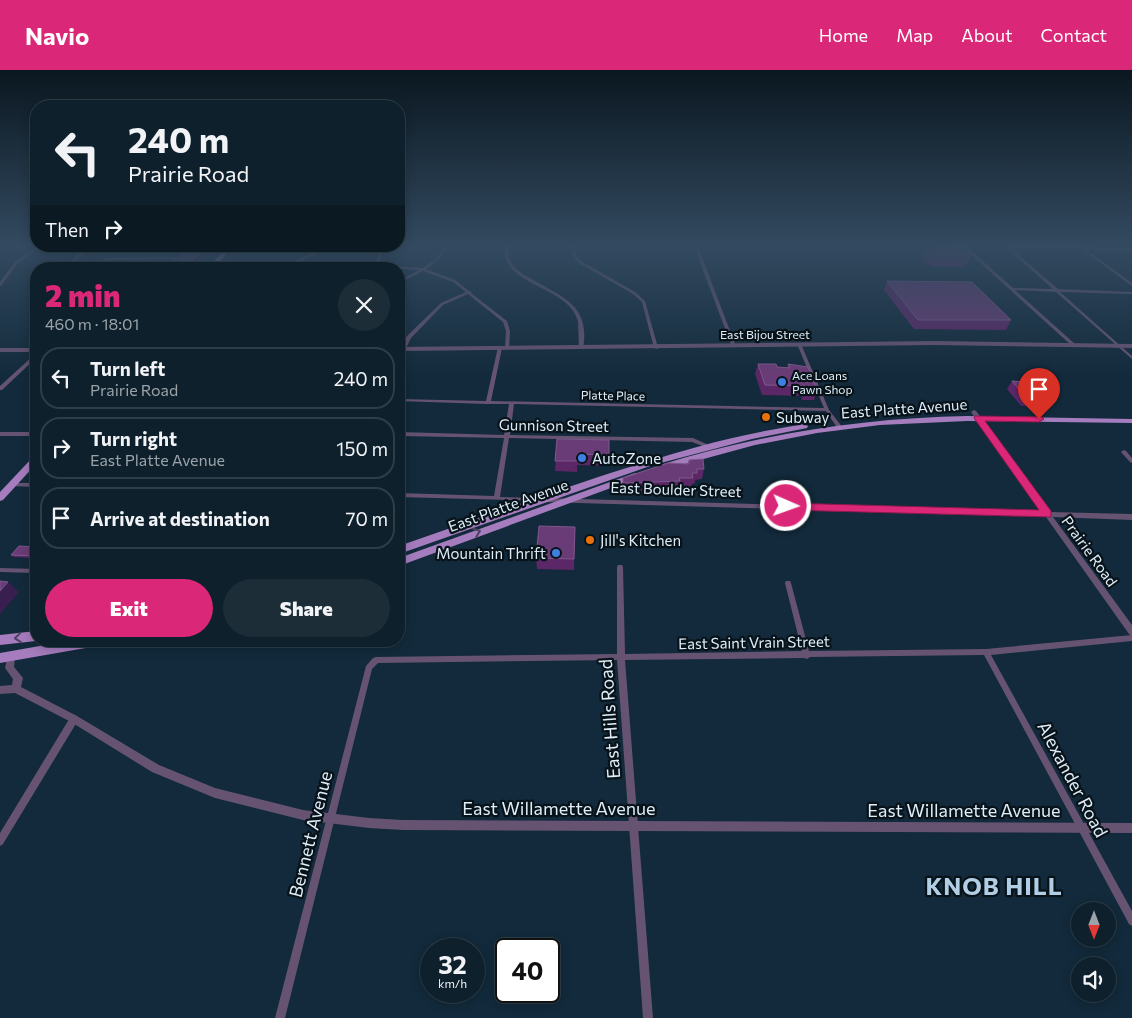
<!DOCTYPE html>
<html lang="en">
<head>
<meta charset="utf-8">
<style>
	body { margin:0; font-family:Commissioner,sans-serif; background:#1c2d38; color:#f1f3f6; height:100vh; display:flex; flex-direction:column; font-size:19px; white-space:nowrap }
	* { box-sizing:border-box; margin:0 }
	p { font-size:16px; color:#9ba3a9 }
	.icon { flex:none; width:28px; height:28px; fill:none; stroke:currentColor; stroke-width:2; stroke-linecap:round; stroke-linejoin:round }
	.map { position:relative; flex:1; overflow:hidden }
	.drawer { position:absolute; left:30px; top:192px; width:375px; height:385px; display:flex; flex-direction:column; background:#0e202c; border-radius:20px; box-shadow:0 2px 12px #0003,0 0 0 1px #2e3e48 }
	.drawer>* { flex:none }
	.top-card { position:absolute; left:30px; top:30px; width:375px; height:152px; border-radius:20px; box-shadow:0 2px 12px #0003,0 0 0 1px #2e3e48; background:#0e202c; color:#f1f3f6; overflow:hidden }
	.needle { width:32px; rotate:180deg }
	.tools { position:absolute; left:1071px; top:832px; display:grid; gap:10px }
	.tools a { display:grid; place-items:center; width:45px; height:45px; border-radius:50%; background:#0e202c; box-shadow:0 2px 12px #0003,0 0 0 1px #2e3e48; font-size:25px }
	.speed { position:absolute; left:420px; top:868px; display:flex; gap:10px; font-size:25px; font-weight:700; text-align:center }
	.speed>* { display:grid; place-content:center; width:65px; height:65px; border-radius:50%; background:#0e202c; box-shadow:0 2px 12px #0003,0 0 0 1px #2e3e48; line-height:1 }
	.speed small { font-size:12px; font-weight:400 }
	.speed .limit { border:2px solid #111; border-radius:8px; background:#fff; color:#111 }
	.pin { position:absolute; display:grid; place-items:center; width:42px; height:42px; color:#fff; margin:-51px -21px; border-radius:50% 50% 50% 0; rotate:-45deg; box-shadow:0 0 5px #0007 }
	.pin .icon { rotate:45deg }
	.me { position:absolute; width:55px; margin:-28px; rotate:92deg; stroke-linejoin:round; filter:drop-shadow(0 0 4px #0008) }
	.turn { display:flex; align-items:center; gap:18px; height:105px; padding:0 15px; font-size:22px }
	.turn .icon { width:65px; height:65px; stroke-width:2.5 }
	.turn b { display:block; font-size:35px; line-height:42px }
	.then { display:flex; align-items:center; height:48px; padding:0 15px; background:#0003; gap:10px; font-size:19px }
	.round { display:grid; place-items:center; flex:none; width:52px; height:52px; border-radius:26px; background:#1c2d38 }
	.head { display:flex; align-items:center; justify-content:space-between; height:85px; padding:0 15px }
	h1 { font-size:30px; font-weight:800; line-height:38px; color:#db2777 }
	.cta { display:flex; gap:10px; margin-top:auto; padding:10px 15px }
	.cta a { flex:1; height:58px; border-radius:30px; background:#db2777; color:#fff; font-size:20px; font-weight:800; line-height:58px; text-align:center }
	.cta a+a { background:#1c2d38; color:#f1f3f6 }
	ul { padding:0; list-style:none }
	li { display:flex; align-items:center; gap:15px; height:62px; margin:0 10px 8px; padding:0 5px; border:2px solid #2e3e48; border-radius:20px }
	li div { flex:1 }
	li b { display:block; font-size:19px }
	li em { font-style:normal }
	header { display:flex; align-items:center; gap:30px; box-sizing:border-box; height:70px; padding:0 25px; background:#db2777; color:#fff }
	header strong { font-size:24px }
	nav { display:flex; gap:28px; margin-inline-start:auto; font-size:18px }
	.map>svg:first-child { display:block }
</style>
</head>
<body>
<header>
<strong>Navio</strong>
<nav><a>Home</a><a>Map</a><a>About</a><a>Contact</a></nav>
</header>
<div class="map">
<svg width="1132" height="948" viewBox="0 0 1132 948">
	<rect width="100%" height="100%" fill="#122a3b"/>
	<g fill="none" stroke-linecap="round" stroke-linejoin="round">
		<g fill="#665372" fill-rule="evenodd">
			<path d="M444,174h4c-5,12 -12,19 -22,25l29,11 14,11h2v2l36,28 3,10 -1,18 -4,-1 1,-17 -3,-9 -35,-28 -25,11 -32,33 -6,12 -4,-1 6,-13 34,-33 25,-11 -13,-10 -30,-11 -24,12v-2l20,-11 -44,-3 -8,2h-9l16,-4 9,-19h4l-10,19 45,3 10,-6 5,-5 4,-5z"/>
			<path d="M506,174h4c-1,5 -2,11 0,16 3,8 12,14 20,18 31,19 61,26 53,71l-4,-1 -1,-27c-9,-32 -59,-33 -72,-61 -2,-5 -1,-10 0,-16z"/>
			<polygon points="571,174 575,174 576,185 581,191 635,222 645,231 658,278 658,279 654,278 642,232 633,224 579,193 572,185"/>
			<polygon points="693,174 697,174 735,274 735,275 731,274"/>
			<polygon points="37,176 42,176 17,194 1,216 0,216 0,212 15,192"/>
			<polygon points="90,176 94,176 75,191 71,199 67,199 73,189"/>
			<polygon points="321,176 325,176 316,184 284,199 278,199 314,182"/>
			<polygon points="964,176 966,176 1013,218 1053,219 1007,178 1007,176 1008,176 1058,219 1132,222 1132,224 1060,222 1132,286 1132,289 1056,222 1015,220 1075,274 1071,275 964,178"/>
			<polygon points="1084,178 1132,213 1132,216 1083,180 1082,179"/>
			<polygon points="177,187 178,187 178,189 168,199 164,199 174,189 107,190 103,199 99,199 104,189 106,188"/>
			<polygon points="797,273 801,274 829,340 843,358 842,359 838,359 826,341 514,334 510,365 693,368 711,376 708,378 692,372 509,368 500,427 540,428 542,429 543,430 542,431 399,427 399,423 494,426 504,368 399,366 399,362 504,365 509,334 486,334 399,331 399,329 486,331 498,277 502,278 491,331 824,338 797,274"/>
			<polygon points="34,285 36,285 36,288 2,320 0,320 0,316"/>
			<rect x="0" y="362" width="36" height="4"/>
			<polygon points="1124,380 1126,381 1132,388 1132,393 1130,392 1121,382"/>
			<polygon points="12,413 36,413 36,417 10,416 9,415 10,414"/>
			<polygon points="618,495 622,495 623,497 625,584 802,581 785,513 786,511 790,511 791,513 809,581 986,579 1132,565 1132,571 991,585 1132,841 1132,856 1129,854 984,585 810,587 807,589 804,588 625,590 653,948 643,948 617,590 378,593 372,599 285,948 275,948 366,596 373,588 376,587 617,584 617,497"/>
			<polygon points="0,498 36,499 36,503 0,502"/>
			<polygon points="74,645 77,646 78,649 77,652 3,774 0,776 0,763 71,646"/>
		</g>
		<g fill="#665372" fill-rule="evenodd">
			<polygon points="935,271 1132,274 1132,278 935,275 399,281 399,277"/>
			<rect x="0" y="278" width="36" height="4"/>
			<polygon points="974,340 976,341 1050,442 1132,444 1132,450 1053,447 1132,555 1132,566 1129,564 1046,447 544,432 541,430 544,428 1042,442 971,342"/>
			<polygon points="11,583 14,584 15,587 14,597 23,608 21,617 77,646 159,695 215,718 303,740 369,748 403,750 1132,753 1132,763 403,760 369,758 303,750 215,728 152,702 71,652 15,623 0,624 0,616 12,615 13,609 5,598 8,584"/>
		</g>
		<polygon fill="#8a6a9d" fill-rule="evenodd" points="932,174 996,174 1132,179 1132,181"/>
		<g fill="#a57cbd" fill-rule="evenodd">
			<polygon points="228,176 234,176 213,199 207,199"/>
			<path d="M967,346l165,3v4l-165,-2 -87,4 -63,8 -62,12 -92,25 -4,-3 1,-2c100,-31 202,-47 307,-49z"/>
			<path d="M804,354l4,2 -1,2 -55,11 -99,26 -254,89v-8c99,-34 197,-71 298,-99 35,-10 71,-17 107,-23z"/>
			<polygon points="36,386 36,394 3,430 0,431 0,422 33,387"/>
			<polygon points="635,403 639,406 638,408 399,496 399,488"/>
			<polygon points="36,561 36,571 0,575 0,565"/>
			<polygon points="68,571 103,571 101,574 97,576 0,593 0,583"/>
		</g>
	</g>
	<g fill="#5c2767">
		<polygon points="928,175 971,184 965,197 931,197 922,188"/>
		<polygon points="200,183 202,187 193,196 179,196 177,192"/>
		<polygon points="887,211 1011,250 1006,260 914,259 884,220"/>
		<polygon points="758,294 777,297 787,298 788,294 817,320 814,330 802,330 801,326 762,325 755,304"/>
		<polygon points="1012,311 1039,328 1034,336 1021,336 1007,319"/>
		<polygon points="557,369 609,385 608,396 577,395 577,402 555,401"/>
		<polygon points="689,390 704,399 702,409 695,410 695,413 692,414 690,419 679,419 678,422 622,424 623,408 688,394"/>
		<polygon points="575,457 574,500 537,499 536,488"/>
		<polygon points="36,477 36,488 14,487 11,485"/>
	</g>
	<g fill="#381f4f">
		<polygon points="200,183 202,187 193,196 191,192"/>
		<polygon points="8,512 19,522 0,544 0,521"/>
	</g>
	<g fill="#6a3c77" stroke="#7c588b">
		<polygon points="928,175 962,176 971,184 937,184"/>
		<polygon points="184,183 200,183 191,192 177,192"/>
		<polygon points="887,211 972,212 1011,250 918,250"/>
		<polygon points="758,294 776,294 777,297 790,298 788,294 808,297 817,320 806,319 805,316 765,315"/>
		<polygon points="1012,311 1024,312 1039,328 1026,328"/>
		<polygon points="557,369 609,370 609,385 577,384 577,391 555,391"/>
		<polygon points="703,389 704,399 697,399 697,403 692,403 693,408 679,408 680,411 623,413 623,408 668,393 689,394 689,390"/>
		<polygon points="539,456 575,457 574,489 536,488"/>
		<polygon points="19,476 36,477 36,486 11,485"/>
		<polygon points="0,511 8,512 0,521"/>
	</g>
	<defs><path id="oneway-chevron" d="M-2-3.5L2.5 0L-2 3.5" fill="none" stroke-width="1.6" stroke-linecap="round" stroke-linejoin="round" transform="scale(1.25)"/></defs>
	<g stroke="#4e4263">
		<use href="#oneway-chevron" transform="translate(477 462) rotate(-21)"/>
		<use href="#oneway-chevron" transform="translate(18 568) rotate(174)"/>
	</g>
	<linearGradient id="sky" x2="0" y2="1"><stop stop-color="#0a1720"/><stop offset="0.57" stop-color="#334a60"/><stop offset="1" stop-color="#334a60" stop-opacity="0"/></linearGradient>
	<rect width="1132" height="307" fill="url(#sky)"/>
	<polygon fill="#db2777" stroke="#8e194d" points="975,346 1042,347 1044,349 1039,352 985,351 1051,441 1051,447 786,440 781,436 786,433 1039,440 974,348"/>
	<g fill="#3f7fe0" stroke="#071219" stroke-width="2">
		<circle cx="782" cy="312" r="5"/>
		<circle cx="582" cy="388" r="5"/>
		<circle cx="556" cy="483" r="5"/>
	</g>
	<g fill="#e8710a" stroke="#071219" stroke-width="2">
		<circle cx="766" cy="347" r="5"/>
		<circle cx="590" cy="470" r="5"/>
	</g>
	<g text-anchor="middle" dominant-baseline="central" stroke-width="4.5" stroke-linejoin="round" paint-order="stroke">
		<g font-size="12" fill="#dfedf9" stroke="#071219">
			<text x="765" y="264">East Bijou Street</text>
			<text transform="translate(613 325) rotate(1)">Platte Place</text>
		</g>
		<g font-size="12" fill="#dfedf9" stroke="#071219" text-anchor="start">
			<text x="792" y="305">Ace Loans<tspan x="792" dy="14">Pawn Shop</tspan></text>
		</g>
		<g font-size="15" fill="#dfedf9" stroke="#071219">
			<text transform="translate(904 338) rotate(-4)">East Platte Avenue</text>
			<text transform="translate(554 355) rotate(1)">Gunnison Street</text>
			<text transform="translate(676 419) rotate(2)">East Boulder Street</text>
			<text transform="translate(508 435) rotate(-20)">East Platte Avenue</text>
			<text transform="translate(1090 481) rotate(54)">Prairie Road</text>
			<text transform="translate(754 572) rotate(-1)">East Saint Vrain Street</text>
		</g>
		<g font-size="15" fill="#dfedf9" stroke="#071219" text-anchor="start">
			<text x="776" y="347">Subway</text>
			<text x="592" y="388">AutoZone</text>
			<text x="600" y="470">Jill's Kitchen</text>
			<text x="546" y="483" text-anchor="end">Mountain Thrift</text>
		</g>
		<g font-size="18" fill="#dfedf9" stroke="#071219">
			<text transform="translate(609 649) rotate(-94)">East Hills Road</text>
			<text transform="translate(1073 709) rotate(62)">Alexander Road</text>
			<text x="559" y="738">East Willamette Avenue</text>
			<text x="964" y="740">East Willamette Avenue</text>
			<text transform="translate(310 764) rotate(-76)">Bennett Avenue</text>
		</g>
		<g font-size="24" font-weight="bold" letter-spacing="1" fill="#b2cee4" stroke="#071219">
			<text x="994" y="815">KNOB HILL</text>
		</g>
	</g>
</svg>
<div class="tools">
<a><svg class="needle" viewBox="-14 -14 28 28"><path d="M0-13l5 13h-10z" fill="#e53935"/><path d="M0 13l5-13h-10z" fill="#9ba3a9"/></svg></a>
<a><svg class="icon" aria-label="sound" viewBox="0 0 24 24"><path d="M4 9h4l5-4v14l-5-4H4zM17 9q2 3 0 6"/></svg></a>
</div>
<div class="speed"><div>32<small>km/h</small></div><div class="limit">40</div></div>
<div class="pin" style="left:1039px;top:349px;background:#d93025"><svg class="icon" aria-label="arrive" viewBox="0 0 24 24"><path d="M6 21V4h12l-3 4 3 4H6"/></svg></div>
<svg class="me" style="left:786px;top:436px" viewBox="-20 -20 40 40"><circle r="17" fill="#db2777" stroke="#fff" stroke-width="3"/><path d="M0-11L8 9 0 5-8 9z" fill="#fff"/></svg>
<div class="top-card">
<div class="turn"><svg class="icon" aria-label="left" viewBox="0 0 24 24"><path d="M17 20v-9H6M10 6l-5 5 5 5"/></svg><div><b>240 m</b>Prairie Road</div></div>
<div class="then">Then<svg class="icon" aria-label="right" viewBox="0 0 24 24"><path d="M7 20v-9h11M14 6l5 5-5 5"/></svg></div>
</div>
<section class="drawer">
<div class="head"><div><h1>2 min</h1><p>460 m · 18:01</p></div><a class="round"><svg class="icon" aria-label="close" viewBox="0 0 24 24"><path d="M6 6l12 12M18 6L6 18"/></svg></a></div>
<ul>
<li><svg class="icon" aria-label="left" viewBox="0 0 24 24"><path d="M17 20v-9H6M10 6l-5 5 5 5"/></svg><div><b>Turn left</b><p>Prairie Road</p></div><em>240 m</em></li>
<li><svg class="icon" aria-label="right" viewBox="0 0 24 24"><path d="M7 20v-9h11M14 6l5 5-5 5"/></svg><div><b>Turn right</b><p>East Platte Avenue</p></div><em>150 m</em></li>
<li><svg class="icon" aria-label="arrive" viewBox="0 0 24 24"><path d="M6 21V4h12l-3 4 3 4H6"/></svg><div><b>Arrive at destination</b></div><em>70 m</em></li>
</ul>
<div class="cta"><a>Exit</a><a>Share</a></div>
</section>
</div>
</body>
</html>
